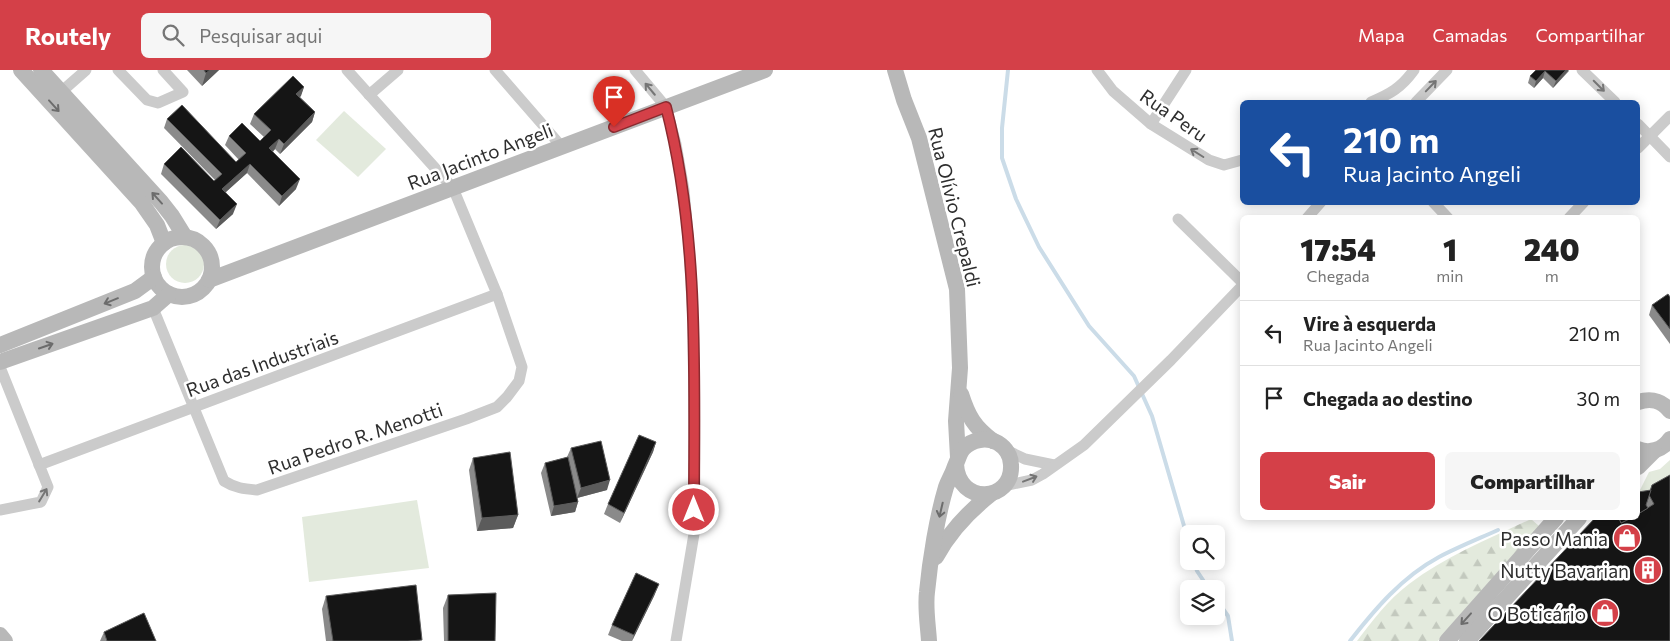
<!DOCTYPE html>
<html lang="pt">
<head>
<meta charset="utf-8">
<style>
	body { margin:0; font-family:Commissioner,sans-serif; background:#f6f6f6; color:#222; height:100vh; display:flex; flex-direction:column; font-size:19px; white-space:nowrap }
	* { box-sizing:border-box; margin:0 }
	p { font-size:16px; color:#767676 }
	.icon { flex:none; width:28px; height:28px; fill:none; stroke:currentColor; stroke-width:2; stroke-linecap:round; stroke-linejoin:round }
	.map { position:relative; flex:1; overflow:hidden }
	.sheet { position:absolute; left:1240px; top:145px; width:400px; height:305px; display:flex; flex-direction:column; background:#fff; border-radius:8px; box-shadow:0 2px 12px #0003 }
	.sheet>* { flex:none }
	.hud { position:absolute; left:1240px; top:30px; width:400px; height:105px; border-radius:8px; box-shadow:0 2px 12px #0003; background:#1a4fa0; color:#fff; overflow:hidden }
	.fabs { position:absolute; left:1180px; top:455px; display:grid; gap:10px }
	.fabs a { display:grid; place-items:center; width:45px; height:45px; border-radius:8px; background:#fff; box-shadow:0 2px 12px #0003; font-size:25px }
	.pin { position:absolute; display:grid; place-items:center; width:42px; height:42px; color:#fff; margin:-51px -21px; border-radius:50% 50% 50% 0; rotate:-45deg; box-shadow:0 0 5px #0007 }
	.pin .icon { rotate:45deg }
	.me { position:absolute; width:55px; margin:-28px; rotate:0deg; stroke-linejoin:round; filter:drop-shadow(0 0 4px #0008) }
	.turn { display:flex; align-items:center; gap:18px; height:105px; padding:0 20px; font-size:22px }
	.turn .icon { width:65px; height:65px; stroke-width:2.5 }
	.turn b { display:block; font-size:35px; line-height:42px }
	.eta { display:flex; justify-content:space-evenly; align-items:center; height:85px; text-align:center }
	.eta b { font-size:30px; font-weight:800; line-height:35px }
	.cta { display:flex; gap:10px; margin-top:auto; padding:10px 20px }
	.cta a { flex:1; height:58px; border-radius:8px; background:#d44048; color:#fff; font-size:20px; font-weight:800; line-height:58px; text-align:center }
	.cta a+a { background:#f6f6f6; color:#222 }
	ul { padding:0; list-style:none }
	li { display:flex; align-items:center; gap:15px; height:65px; padding:0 20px; border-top:1px solid #e0e0e0 }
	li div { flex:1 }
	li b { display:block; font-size:19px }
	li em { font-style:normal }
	header { display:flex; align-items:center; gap:30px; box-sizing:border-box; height:70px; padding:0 25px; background:#d44048; color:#fff }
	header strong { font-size:24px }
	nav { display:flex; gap:28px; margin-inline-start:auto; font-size:18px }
	.search { width:350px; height:45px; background:#f6f6f6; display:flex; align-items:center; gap:12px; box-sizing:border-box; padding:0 18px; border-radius:8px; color:#767676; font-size:19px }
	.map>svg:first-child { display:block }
</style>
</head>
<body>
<header>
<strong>Routely</strong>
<div class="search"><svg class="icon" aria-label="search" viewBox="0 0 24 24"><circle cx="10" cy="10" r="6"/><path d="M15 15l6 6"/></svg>Pesquisar aqui</div>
<nav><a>Mapa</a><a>Camadas</a><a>Compartilhar</a></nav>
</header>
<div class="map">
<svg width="1670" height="571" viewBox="0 0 1670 571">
	<defs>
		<pattern id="forest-firs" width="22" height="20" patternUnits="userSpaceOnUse" patternTransform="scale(1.25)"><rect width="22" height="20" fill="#e3eadd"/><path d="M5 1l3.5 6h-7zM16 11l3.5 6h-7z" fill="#c3c9be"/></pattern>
	</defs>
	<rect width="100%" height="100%" fill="#fff"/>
	<g fill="#e3eadd">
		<polygon points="344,41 386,79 358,107 316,70"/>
		<circle cx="185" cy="194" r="19"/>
		<polygon points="1670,390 1670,412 1649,423 1638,424 1649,402 1660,399"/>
		<polygon points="417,430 429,498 309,512 302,447"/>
	</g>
	<path fill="url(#forest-firs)" d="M1531,449l8,7 -101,115h-81c15,-20 31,-41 52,-57 37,-28 80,-45 122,-65z"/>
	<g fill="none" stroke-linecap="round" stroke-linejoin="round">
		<g stroke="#cbdce8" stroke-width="4">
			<polyline points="1008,0 1002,58 1002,88 1016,129 1039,177 1089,256 1134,306 1152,346 1189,473"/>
			<polyline points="1194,491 1197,501 1209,519"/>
			<polyline points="1216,529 1228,546 1232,571"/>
			<path d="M1350,571c25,-32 52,-64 89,-84 19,-10 39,-18 59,-27"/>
		</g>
		<g stroke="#cbcbcb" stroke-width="11">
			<polyline points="118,0 147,30 158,33 183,22 163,0"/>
			<polyline points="495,0 562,77"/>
			<polyline points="635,0 666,37 676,74 684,120 689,177 693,253 695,458 676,571"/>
			<polyline points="1097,0 1113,21 1151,54 1209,90 1224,95 1242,90"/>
			<polyline points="1582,0 1615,32"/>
			<polyline points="61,22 86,0"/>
			<polyline points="369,25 398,0"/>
			<path d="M1371,32c19,-8 30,-14 43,-32"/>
			<polyline points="1416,32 1447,0"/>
			<polyline points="1151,54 1186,0"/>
			<polyline points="1638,54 1670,87"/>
			<polyline points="1638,78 1670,46"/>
			<polyline points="1433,132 1448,148"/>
			<polyline points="1307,148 1321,132"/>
			<polyline points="1569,148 1584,132"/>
			<polyline points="1178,149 1242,212"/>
			<path d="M153,238l71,173c11,7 20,8 33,9l209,-71 31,-12 10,-10 12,-16 3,-14 -25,-73 -44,-106 -106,-118"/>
			<polyline points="0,297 48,417 41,432 0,440"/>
			<polyline points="1006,380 1025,389 1054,395"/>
			<polyline points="39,395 497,224"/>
			<polyline points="1003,416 1032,410 1043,404 1084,375 1171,290 1242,216"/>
		</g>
		<g stroke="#b8b8b8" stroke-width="16">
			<polyline points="21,0 141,132 157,155 164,173"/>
			<polyline points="41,0 161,132 172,146 185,167"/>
			<polyline points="895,0 904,30 919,68 957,219 960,298 956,351 958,387"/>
			<circle cx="182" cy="197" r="30"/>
			<polyline points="209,210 765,0"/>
			<polyline points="0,275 135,221 154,207"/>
			<polyline points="0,292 153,238 169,224"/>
			<path d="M961,324c7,22 13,33 32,47"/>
			<path d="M1638,332c13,-4 23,-2 32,9"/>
			<path d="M1638,379c11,5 25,1 32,-10"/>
			<polyline points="1638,397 1654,381"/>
			<path d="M936,487c14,-26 32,-45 55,-63"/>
			<polyline points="0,565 5,571"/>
			<path d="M929,571c-1,-16 -4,-34 -2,-49 3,-32 10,-75 19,-105 3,-8 7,-14 9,-21 3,-6 4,-12 8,-17 9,-10 24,-12 35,-6 8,5 13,13 13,22 2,37 -53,41 -55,-1"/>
			<polyline points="1447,571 1556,448"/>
			<polyline points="1467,571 1579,448"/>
		</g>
	</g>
	<g fill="#8a8a8a">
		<polygon points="187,0 219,0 202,16"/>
		<polygon points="1536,0 1569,1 1553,18 1543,8 1534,18 1528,13 1530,6"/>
		<polygon points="304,17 300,27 315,42 312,52 280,84 275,79 273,82 296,119 279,136 247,103 226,122 233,144 216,159 161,104 164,94 214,111 215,110 164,58 167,49 236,92 239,90 225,75 229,66 260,71 264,67 250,54 254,44"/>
		<polygon points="1670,227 1670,274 1649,245 1652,235"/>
		<polygon points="656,372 653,382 620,453 604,444 608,434"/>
		<polygon points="571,378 607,420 577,428 578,432 575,442 551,446 541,403 545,393 567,387"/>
		<polygon points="473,388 518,445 513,458 477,461 469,400"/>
		<polygon points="1652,415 1670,571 1638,448"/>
		<polygon points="655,524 632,571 622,571 608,565 612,555"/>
		<polygon points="448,525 495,571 444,571 443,538"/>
		<polygon points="326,526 421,571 326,571 322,539"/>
		<polygon points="104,562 156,571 100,571"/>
	</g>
	<g fill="#5b5b5b">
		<polygon points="210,0 219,0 202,16 206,3"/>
		<polygon points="1566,0 1569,0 1553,18 1556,11"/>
		<polygon points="1545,1 1543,8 1534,18 1536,11"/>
		<polygon points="304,17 301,26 293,34 296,24"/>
		<polygon points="315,42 312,52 280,84 284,74"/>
		<polygon points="279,69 275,79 266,88 269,78"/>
		<polygon points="250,94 247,103 218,129 222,119"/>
		<polygon points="300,109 296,119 279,136 282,126"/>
		<polygon points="237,134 233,144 216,159 220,150"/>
		<polygon points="656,372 653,382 620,453 624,443"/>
		<polygon points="610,410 607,420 577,428 581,418"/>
		<polygon points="578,432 575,442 551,446 554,436"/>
		<polygon points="518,445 513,458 477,461 482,448"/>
		<polygon points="659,514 655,524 632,571 634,565"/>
	</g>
	<g fill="#151515" stroke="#5b5b5b">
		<polygon points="204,0 210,0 206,3"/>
		<polygon points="1536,0 1566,0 1556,11 1545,1 1536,11 1530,6"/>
		<polygon points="293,6 304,17 296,24 315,42 284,74 279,69 269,78 300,109 282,126 250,94 222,119 237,134 220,150 164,94 181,77 214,111 222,104 167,49 182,35 236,92 246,83 229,66 242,53 260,71 271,60 254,44"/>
		<polygon points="1668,224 1670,227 1670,259 1652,235"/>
		<polygon points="639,365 656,372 624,443 608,434"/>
		<polygon points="601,371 610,410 581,418 571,378"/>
		<polygon points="510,382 518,445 482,448 473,388"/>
		<polygon points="568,387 578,432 554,436 545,393"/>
		<polygon points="1670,405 1670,571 1479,571 1595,448 1619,448 1621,453 1631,448 1638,448 1638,444 1654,434 1649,425 1652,415"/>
		<polygon points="1651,420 1646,435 1648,438 1638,444 1638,422"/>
		<polygon points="1619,448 1631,448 1621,453"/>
		<polygon points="636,503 659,514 634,565 612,555"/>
		<polygon points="416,515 422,570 408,571 333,571 326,526"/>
		<polygon points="496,523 495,571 448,571 448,525"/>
		<polygon points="144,543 156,571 107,571 104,562"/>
	</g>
	<defs><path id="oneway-shaft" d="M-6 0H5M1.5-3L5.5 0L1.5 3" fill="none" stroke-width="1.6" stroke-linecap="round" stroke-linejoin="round" transform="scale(1.25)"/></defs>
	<g stroke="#757575">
		<use href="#oneway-shaft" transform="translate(1431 16) rotate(-46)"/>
		<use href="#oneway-shaft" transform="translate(1599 16) rotate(45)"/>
		<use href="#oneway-shaft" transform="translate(650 19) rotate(-130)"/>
		<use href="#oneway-shaft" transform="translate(1197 83) rotate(-148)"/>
		<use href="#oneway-shaft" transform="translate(1030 409) rotate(-21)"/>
		<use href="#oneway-shaft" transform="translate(43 425) rotate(-59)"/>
	</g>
	<g stroke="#6c6c6c">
		<use href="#oneway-shaft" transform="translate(54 36) rotate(48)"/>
		<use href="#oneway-shaft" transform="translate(157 128) rotate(-132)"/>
		<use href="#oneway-shaft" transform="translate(111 231) rotate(158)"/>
		<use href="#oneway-shaft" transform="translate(46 276) rotate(-19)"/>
		<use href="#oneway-shaft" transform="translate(941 440) rotate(103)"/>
		<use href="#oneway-shaft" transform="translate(1466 549) rotate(132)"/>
	</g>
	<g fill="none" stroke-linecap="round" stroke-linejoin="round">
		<defs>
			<path id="route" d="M614,57l52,-20c34,131 28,269 28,403"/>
		</defs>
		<use href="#route" stroke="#8a2a2f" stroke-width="12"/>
		<use href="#route" stroke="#d44048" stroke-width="9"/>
	</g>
	<defs>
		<symbol id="shop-disc" viewBox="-11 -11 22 22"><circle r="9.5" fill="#d44048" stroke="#fff"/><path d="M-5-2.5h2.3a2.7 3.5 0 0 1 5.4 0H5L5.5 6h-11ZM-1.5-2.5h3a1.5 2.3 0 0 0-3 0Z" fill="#fff"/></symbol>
		<symbol id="building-disc" viewBox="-11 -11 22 22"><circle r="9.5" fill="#d44048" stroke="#fff"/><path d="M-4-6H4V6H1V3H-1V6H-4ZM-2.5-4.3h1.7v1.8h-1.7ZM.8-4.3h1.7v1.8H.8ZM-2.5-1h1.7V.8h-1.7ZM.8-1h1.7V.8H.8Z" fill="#fff"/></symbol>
	</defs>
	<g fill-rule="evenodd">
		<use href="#shop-disc" x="1611" y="452" width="32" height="32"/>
		<use href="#building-disc" x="1632" y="484" width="32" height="32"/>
		<use href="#shop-disc" x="1589" y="527" width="32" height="32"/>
	</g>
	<g text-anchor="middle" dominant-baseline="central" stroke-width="5" stroke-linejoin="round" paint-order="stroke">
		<g font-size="19" fill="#2e2e2e" stroke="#fff">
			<text transform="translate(1174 45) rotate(35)">Rua Peru</text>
			<text transform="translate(480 86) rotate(-21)">Rua Jacinto Angeli</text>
			<text transform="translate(955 137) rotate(76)">Rua Olívio Crepaldi</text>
			<text transform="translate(262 293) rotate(-20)">Rua das Industriais</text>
			<text transform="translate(355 368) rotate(-19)">Rua Pedro R. Menotti</text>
		</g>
		<g font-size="19" fill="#2e2e2e" stroke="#fff" text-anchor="end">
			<text x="1608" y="468">Passo Mania</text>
			<text x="1629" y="500">Nutty Bavarian</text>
			<text x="1586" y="543">O Boticário</text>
		</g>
	</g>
</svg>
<div class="fabs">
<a><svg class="icon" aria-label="search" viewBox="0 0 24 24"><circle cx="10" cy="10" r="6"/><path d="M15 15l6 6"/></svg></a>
<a><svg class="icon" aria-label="layers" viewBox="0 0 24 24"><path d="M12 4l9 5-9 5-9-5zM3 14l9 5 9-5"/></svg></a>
</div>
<div class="pin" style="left:614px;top:57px;background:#d93025"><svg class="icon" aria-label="arrive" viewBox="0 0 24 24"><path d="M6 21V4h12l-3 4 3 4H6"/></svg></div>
<svg class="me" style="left:694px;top:440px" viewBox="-20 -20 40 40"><circle r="17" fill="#d44048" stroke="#fff" stroke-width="3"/><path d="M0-11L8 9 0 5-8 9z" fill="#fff"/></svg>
<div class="hud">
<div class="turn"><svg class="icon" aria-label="left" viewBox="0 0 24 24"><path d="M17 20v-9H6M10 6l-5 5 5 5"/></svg><div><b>210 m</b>Rua Jacinto Angeli</div></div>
</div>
<section class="sheet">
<div class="eta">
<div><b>17:54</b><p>Chegada</p></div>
<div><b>1</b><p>min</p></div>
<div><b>240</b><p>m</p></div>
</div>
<ul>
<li><svg class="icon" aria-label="left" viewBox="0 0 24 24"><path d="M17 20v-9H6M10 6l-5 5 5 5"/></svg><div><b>Vire à esquerda</b><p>Rua Jacinto Angeli</p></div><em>210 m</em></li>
<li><svg class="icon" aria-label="arrive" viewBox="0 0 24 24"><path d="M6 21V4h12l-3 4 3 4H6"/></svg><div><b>Chegada ao destino</b></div><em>30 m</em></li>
</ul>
<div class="cta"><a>Sair</a><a>Compartilhar</a></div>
</section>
</div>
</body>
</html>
